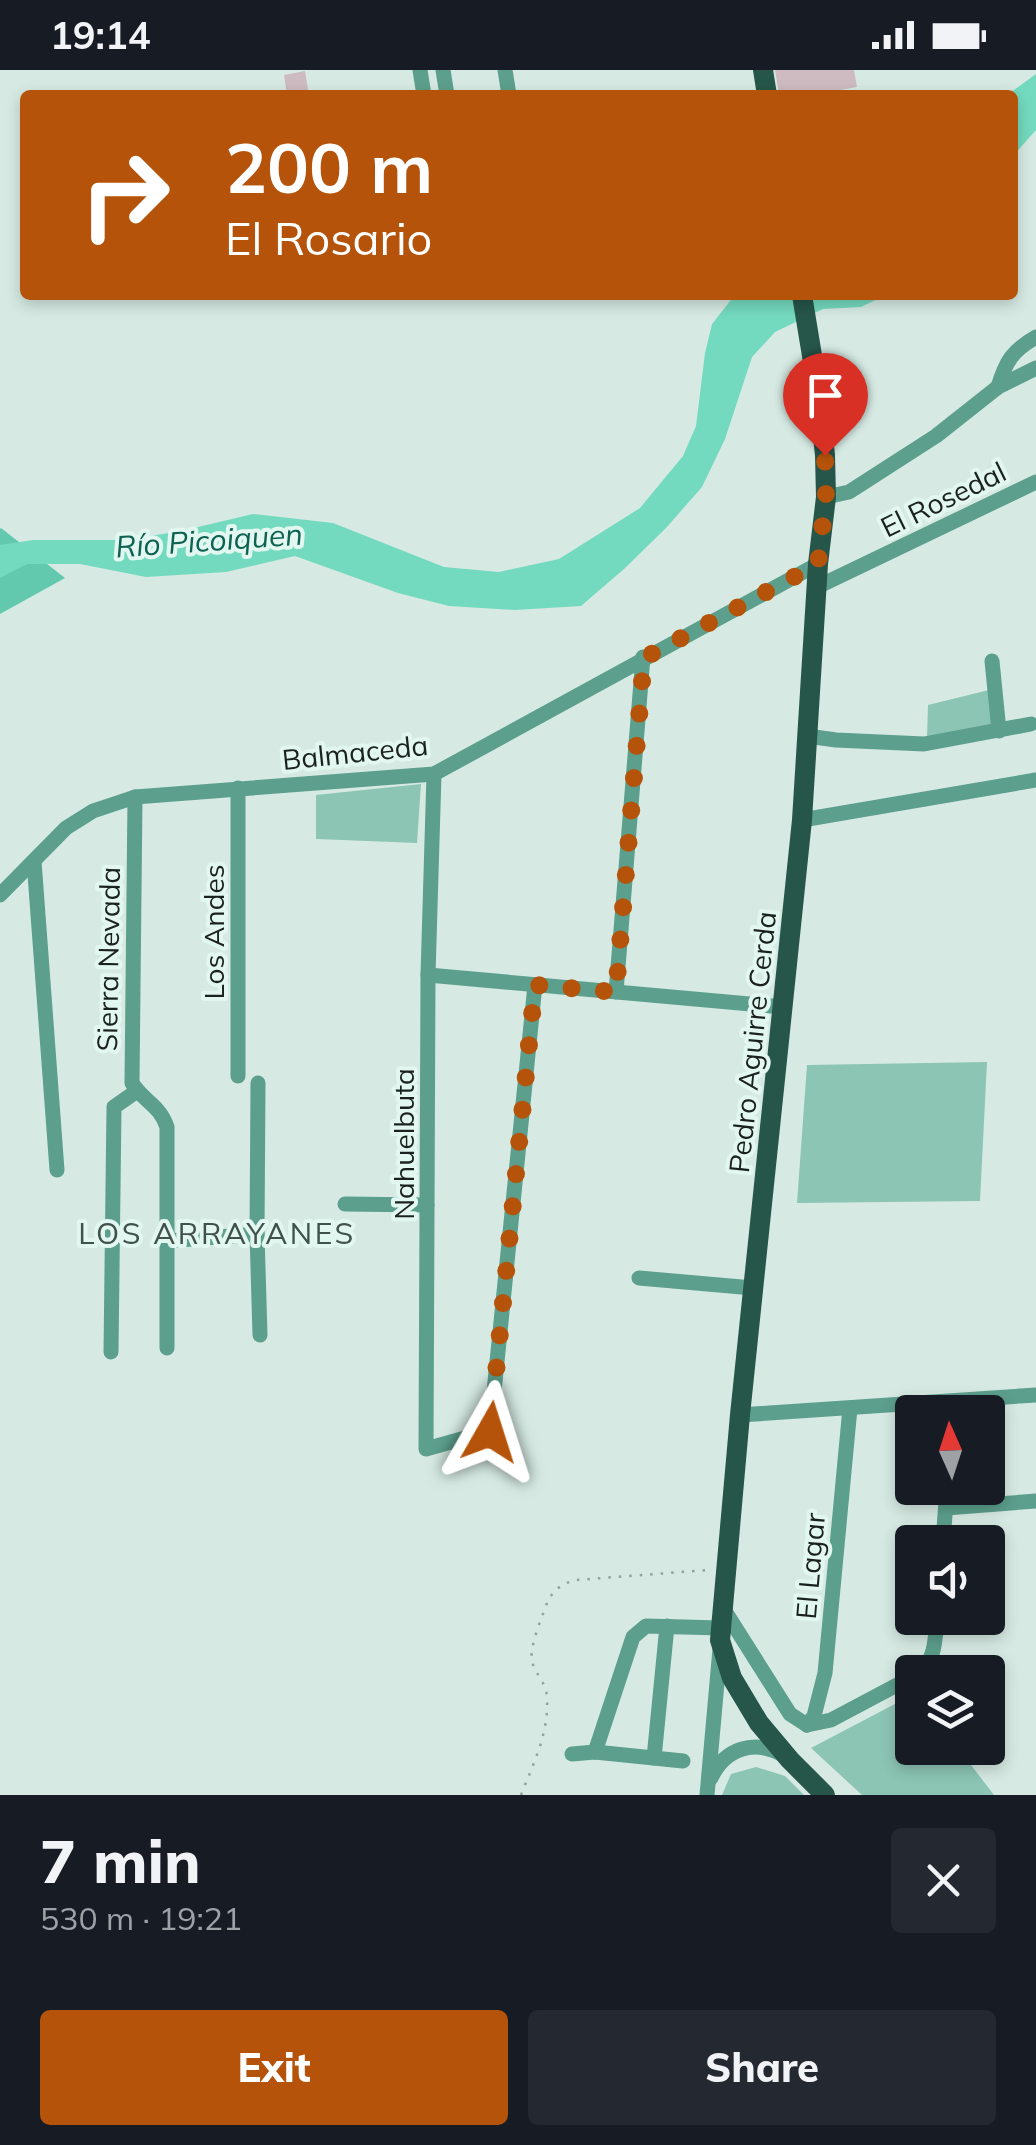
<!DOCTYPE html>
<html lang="en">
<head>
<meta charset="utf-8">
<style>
	body { margin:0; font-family:Mulish,sans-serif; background:#242831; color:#f1f3f6; height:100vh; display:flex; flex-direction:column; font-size:38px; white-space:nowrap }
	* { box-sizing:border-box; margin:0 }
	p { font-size:32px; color:#9ea1a6 }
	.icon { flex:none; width:55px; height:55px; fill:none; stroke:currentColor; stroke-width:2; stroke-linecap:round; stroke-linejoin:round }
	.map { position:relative; height:1725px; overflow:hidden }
	.drawer { display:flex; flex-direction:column; background:#171b24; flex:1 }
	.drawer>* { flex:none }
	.top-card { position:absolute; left:20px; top:20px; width:998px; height:210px; border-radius:10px; box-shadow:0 5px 15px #0003; background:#b45309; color:#fff; overflow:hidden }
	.needle { width:65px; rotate:357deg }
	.tools { position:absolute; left:895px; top:1325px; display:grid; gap:20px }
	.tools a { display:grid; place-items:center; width:110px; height:110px; border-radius:10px; background:#171b24; box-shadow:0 5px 15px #0003; font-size:50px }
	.pin { position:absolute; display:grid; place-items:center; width:85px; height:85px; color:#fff; margin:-102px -42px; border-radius:50% 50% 50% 0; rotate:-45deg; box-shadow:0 0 10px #0007 }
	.pin .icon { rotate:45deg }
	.me { position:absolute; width:110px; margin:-55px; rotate:6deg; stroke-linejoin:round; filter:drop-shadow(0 0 8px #0008) }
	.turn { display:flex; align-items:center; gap:35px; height:210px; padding:0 40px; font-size:45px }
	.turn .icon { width:130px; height:130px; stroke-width:2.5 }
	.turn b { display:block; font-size:70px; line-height:85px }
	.round { display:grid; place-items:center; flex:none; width:105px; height:105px; border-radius:10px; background:#242831 }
	.headline { display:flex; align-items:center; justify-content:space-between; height:170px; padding:0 40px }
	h1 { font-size:60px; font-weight:800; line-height:75px }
	.primary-button { display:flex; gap:20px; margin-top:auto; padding:20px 40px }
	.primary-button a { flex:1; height:115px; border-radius:10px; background:#b45309; color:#fff; font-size:40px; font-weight:800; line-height:115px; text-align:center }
	.primary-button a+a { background:#242831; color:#f1f3f6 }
	.status { display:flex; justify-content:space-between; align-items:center; height:70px; padding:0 50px; background:#171b24; direction:ltr }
	.status svg { height:28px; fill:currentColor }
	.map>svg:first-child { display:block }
</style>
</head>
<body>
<div class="status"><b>19:14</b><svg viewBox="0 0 49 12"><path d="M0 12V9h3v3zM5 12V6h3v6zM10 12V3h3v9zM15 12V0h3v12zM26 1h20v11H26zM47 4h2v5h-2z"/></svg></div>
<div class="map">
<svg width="1036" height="1725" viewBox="0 0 1036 1725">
	<rect width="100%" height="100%" fill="#d6eae3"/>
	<g fill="#8cc5b4">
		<polygon points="989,620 993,656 927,667 928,635"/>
		<polygon points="421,714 417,773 316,769 316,725"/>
		<polygon points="987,992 980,1131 797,1133 807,995"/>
		<polygon points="912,1625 912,1678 958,1678 994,1725 862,1725 811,1678"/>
		<polygon points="756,1697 785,1706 804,1725 722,1725 731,1704"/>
	</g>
	<polygon fill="#62c9ae" points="1,458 65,508 0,544 0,459"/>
	<g fill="#74dabf">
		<polygon points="1036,4 1036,60 1013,86 1012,25 1007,25"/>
		<polygon points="739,225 886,225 861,237 823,239 775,262 752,287 725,369 702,417 666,458 624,499 581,536 515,540 449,536 398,523 295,486 226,502 146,507 80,494 27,494 0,508 0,475 33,470 126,470 181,461 253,444 333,453 444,497 499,502 559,489 640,438 683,386 696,356 705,283 712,254 731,230"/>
	</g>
	<g fill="#cdbbc1">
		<polygon points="775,0 854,0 857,17 811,25 779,25"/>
		<polygon points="305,1 309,25 287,25 284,5"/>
	</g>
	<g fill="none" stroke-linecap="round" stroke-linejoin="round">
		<path stroke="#92a29c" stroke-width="2.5" stroke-dasharray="2.5 8" stroke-linecap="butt" d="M521,1725c13,-33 28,-62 26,-98 -1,-15 -12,-23 -15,-36 -3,-15 11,-46 16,-61 7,-11 15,-17 28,-20l132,-10"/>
		<g stroke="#5c9f8c" stroke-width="15">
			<polyline points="420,0 424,25"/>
			<polyline points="443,0 447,25"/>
			<polyline points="505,0 509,25"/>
			<path d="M998,317c8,-26 14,-36 38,-50"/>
			<polyline points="826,427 849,422 936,366 998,317 1036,298"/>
			<polyline points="817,517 1036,412"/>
			<polyline points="992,591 999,661"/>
			<polyline points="807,666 836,670 924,674 1031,654"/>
			<polyline points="434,704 428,905 426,1379 490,1361 535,915"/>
			<polyline points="238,718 238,1006"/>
			<path d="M135,727l-3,286c11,18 28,22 35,44v221"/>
			<polyline points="802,750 1036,710"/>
			<polyline points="34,791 57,1100"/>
			<polyline points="0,825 66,758 93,741 135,727 434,704 818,494"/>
			<polyline points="428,905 783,937"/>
			<polyline points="616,922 643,587"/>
			<polyline points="258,1013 257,1164 260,1265"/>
			<polyline points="345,1134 427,1135"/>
			<polyline points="166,1171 257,1164"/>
			<polyline points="639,1208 753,1218"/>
			<polyline points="111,1282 114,1037 137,1021"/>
			<polyline points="740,1345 1036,1325"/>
			<polyline points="946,1438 1036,1431"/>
			<polyline points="943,1472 947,1418"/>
			<polyline points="723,1538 790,1644 807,1655"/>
			<path d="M921,1602c15,-16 14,-33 16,-54"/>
			<polyline points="807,1655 814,1646 825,1603 850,1338"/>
			<polyline points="807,1655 831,1650 912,1607"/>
			<polyline points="595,1682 633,1567 646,1556 721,1558"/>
			<polyline points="572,1684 595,1682 683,1691"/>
			<polyline points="654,1688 667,1556"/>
			<path d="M711,1708c14,-30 43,-39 72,-23"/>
			<polyline points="707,1725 720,1579"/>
		</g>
		<g stroke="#265549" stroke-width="20">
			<polyline points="763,0 767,25"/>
			<polyline points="802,225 818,322 825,385 826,427 818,494 802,750 740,1345 720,1570 732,1608 759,1653 790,1690 825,1725"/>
		</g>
	</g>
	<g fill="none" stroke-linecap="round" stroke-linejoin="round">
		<polyline stroke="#b45309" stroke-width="18" stroke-dasharray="0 32.4" points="490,1362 535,915 616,922 644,588 818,494 826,427 825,385"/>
	</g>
	<g text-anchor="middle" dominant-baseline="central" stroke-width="8" stroke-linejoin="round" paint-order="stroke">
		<g font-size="28" fill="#1a211f" stroke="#e3f7f1">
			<text transform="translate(943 429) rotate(-26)">El Rosedal</text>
			<text transform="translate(355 682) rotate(-6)">Balmaceda</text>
			<text transform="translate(213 862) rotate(-90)">Los Andes</text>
			<text transform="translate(108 889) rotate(-89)">Sierra Nevada</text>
			<text transform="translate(752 972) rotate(-84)">Pedro Aguirre Cerda</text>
			<text transform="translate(403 1074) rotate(-90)">Nahuelbuta</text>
			<text transform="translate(810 1496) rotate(-85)">El Lagar</text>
		</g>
		<g font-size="30" font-style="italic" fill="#0d6251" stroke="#e3f7f1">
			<text transform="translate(209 470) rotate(-4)">Río Picoiquen</text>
		</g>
		<g font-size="30" letter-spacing="2.5" fill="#41524d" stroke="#e3f7f1">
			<text x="217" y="1163">LOS ARRAYANES</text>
		</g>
	</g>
</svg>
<div class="tools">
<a><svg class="needle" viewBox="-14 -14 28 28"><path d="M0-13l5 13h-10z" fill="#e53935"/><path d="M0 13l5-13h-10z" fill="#9ea1a6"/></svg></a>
<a><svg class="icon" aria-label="sound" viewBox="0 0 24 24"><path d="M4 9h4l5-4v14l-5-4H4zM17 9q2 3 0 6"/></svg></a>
<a><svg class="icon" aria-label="layers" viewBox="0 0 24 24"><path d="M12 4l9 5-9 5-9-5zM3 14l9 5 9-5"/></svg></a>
</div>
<div class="pin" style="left:825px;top:385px;background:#d93025"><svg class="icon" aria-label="arrive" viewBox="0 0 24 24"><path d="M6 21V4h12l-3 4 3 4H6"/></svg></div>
<svg class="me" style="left:490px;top:1362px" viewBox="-20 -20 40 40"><path d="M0-17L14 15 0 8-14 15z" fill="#b45309" stroke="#fff" stroke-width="4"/></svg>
<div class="top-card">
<div class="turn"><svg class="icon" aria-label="right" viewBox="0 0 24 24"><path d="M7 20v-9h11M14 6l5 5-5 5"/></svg><div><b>200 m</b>El Rosario</div></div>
</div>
</div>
<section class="drawer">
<div class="headline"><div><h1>7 min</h1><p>530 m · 19:21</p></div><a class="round"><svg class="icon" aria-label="close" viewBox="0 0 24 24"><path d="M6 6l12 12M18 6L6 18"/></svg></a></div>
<div class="primary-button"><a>Exit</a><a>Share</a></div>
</section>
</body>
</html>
